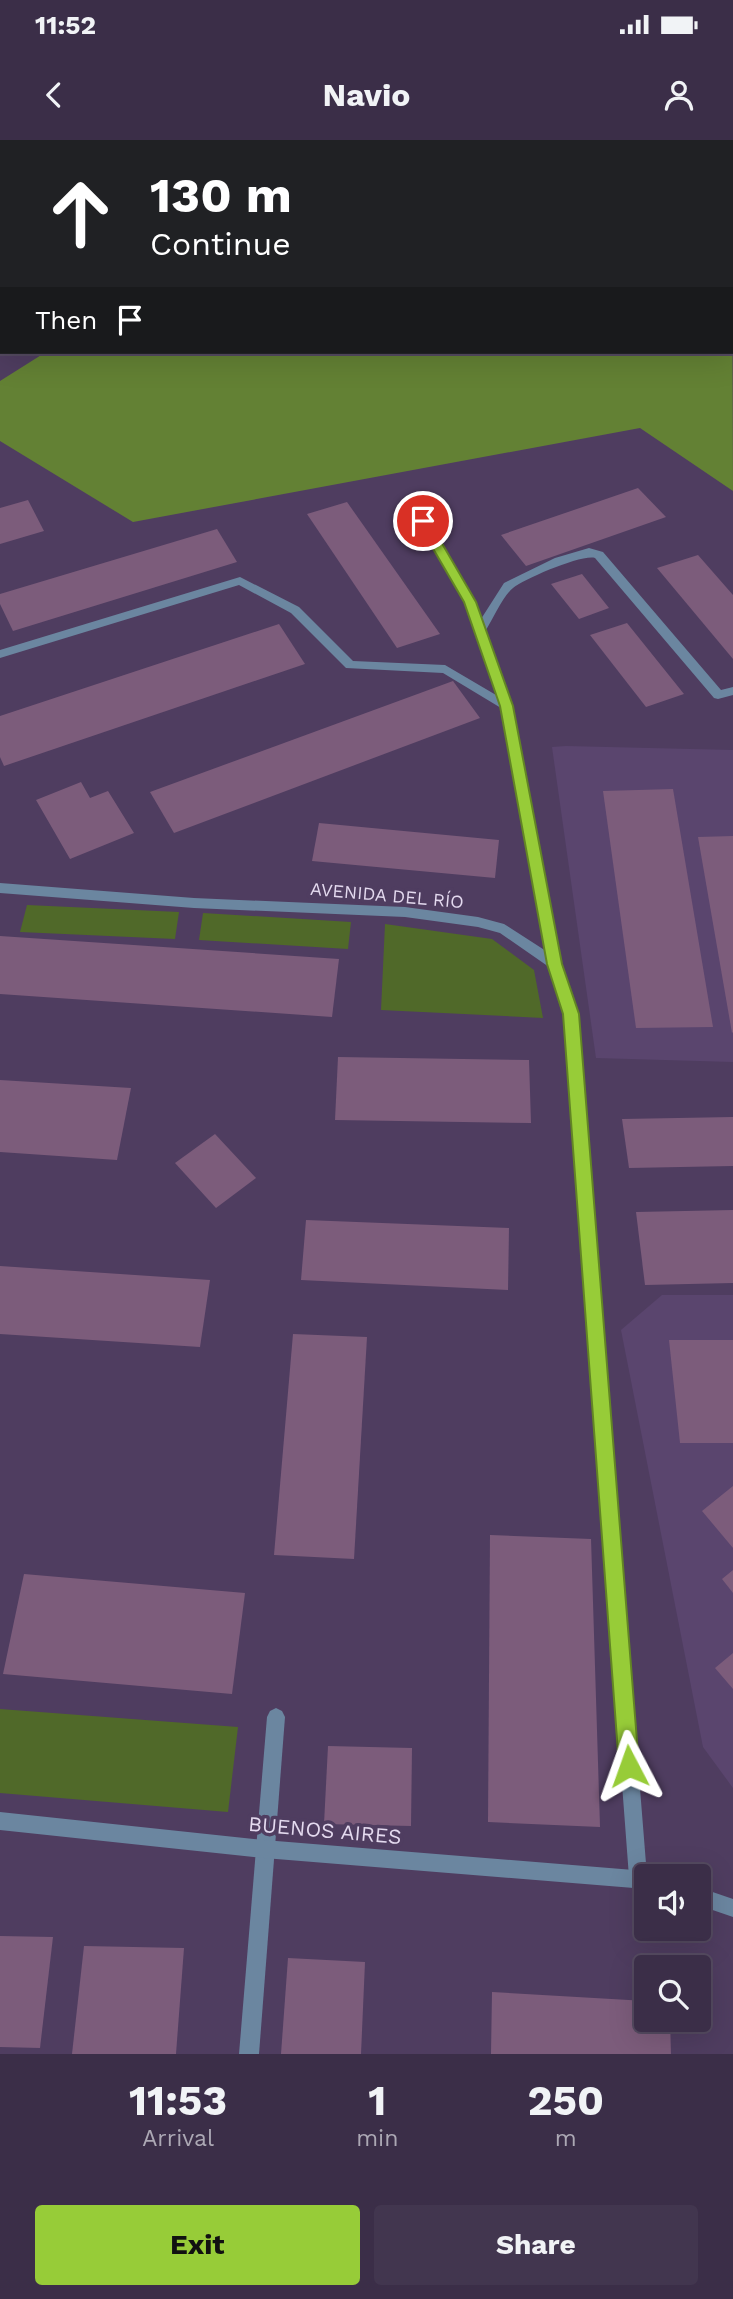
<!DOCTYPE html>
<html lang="en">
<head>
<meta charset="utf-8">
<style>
	body { margin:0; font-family:"Work Sans",sans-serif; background:#42364f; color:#f1f3f6; height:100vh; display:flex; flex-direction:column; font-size:26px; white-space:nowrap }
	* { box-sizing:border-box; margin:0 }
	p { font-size:23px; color:#aca8b4 }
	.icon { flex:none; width:38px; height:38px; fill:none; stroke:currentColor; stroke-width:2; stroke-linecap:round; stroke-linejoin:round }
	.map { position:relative; height:1914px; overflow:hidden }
	.details { display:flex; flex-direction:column; background:#3b2e48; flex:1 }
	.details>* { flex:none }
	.hud { position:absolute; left:0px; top:0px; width:733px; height:214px; box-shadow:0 7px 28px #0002,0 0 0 2px #544a60; background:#202124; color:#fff; overflow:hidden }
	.tools { position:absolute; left:634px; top:1724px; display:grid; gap:14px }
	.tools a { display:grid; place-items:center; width:77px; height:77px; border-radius:7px; background:#3b2e48; box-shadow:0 7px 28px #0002,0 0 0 2px #544a60; font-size:35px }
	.pin { position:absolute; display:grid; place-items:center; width:60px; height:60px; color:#fff; margin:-30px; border:4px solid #fff; border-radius:50%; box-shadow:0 2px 7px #0007 }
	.me { position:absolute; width:77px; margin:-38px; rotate:356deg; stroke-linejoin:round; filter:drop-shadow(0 0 5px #0008) }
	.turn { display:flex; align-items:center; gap:24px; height:147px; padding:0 35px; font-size:32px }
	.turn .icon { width:91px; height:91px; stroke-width:2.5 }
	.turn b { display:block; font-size:49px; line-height:60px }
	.then { display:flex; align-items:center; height:66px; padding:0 35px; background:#0003; gap:14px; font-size:26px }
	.eta { display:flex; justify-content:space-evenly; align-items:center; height:119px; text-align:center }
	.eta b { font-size:42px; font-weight:700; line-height:49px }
	.primary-button { display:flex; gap:14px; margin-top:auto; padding:14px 35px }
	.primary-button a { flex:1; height:80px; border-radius:7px; background:#97cc38; color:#111; font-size:28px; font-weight:700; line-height:80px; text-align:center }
	.primary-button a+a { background:#42364f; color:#f1f3f6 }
	.status { display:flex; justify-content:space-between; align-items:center; height:49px; padding:0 35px; background:#3b2e48; direction:ltr }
	.status svg { height:19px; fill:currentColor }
	header { display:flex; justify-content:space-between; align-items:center; height:91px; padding:0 35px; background:#3b2e48; font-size:32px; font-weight:700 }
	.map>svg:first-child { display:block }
</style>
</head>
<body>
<div class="status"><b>11:52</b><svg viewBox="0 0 49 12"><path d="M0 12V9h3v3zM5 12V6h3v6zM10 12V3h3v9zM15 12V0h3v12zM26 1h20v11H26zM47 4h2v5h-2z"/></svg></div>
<header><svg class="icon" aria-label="back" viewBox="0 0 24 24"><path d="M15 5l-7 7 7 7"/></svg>Navio<svg class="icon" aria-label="person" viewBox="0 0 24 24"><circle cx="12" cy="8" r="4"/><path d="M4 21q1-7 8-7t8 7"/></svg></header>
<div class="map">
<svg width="733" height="1914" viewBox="0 0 733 1914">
	<rect width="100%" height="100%" fill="#4f3d60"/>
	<g fill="#5a456e">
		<polygon points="566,606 733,610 733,922 596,918 552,607"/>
		<polygon points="662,1155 733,1155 733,1648 703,1607 621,1190"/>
	</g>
	<g fill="#506929">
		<polygon points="27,765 179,772 175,799 20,792"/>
		<polygon points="203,773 351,782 348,809 199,800"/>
		<polygon points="385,784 492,799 534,830 543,878 381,870"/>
		<polygon points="0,1569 238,1587 228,1672 0,1653"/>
	</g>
	<g fill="#638134">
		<polygon points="0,0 380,0 388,2 2,2 0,20"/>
		<polygon points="732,79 733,351 640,288 133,382 0,301 0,241 46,212 732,212"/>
	</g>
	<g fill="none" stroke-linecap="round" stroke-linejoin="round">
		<g fill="#2c8d85" fill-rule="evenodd">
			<polygon points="58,0 67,0 69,2 60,2"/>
			<rect x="732" y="127" width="1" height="4"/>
		</g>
	</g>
	<g fill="#7c5c7b">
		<polygon points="638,348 666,377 526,426 501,395"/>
		<polygon points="28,360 44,391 0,404 0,368"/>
		<polygon points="347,362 440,494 397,508 307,374"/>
		<polygon points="217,389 237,422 13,491 0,464 0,454"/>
		<polygon points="698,415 733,455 733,519 657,428"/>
		<polygon points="582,434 609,468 579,479 551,444"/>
		<polygon points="627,483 684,554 646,567 590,495"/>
		<polygon points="279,484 305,524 4,626 0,617 0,576"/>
		<polygon points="453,541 480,578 174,693 150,652"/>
		<polygon points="81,642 90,658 108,651 134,693 70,719 36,660"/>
		<polygon points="673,649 713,887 636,888 603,651"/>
		<polygon points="319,683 499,700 495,738 312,721"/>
		<polygon points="733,696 733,892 732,893 698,697"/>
		<polygon points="0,796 339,819 332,877 0,854"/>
		<polygon points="338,917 529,920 531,983 335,980"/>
		<polygon points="0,940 131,948 117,1020 0,1012"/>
		<polygon points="733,977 733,1026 629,1028 622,979"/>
		<polygon points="215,994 256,1038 216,1068 175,1023"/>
		<polygon points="733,1070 733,1143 645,1145 636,1072"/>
		<polygon points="306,1080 509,1088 508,1150 301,1140"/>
		<polygon points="0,1126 210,1140 200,1207 0,1194"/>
		<polygon points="293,1194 367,1197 354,1419 274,1415"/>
		<polygon points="669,1200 733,1200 733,1303 680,1303"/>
		<polygon points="733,1346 733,1408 702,1371"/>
		<polygon points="490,1395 591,1399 600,1687 488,1682"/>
		<polygon points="733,1430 733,1453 722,1439"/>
		<polygon points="24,1434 245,1453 232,1554 3,1534"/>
		<polygon points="733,1513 733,1549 715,1528"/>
		<polygon points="328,1606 412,1608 411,1686 324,1684"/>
		<polygon points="0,1796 53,1797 40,1908 0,1907"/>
		<polygon points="84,1806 184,1808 176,1914 72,1914"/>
		<polygon points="288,1818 365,1822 361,1914 281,1914"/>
		<polygon points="492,1852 646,1861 646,1880 670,1880 671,1914 491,1914"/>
	</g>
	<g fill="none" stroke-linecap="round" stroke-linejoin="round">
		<polygon fill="#6b86a0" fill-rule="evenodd" points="276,1568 282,1571 285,1577 259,1914 239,1914 267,1577 270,1571"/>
		<path fill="#6b86a0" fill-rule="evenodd" d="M423,377l5,4 48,81 5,17 23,-36 51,-25 34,-10 14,4 118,138 12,-3v8l-15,4 -4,-1 -119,-140c-13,-4 -71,21 -82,30 -10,8 -20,31 -27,42l26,76 50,258 16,50 69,862 -2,8 -7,2 -7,-2 -2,-7 -65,-863 -15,-47 -49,-34 -22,-6 -73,-10 -211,-9 -194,-15v-10l194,15 211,9 73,10 26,7 42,27 -45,-243 -58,-35 -97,-5 -55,-55 -52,-28 -239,73v-8l240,-73 59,30 54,54 92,4 51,30 -32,-93 -46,-81z"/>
		<g fill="#6b86a0" fill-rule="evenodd">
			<polygon points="0,1672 264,1700 646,1731 654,1736 646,1736 646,1749 264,1718 0,1690"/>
			<polygon points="698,1747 733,1759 733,1777 698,1765"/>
		</g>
	</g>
	<polygon fill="#97cc38" stroke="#628524" stroke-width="2" points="423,377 429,381 476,462 513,566 562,824 579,874 639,1626 636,1633 629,1636 622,1633 619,1626 563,874 547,824 500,566 464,462 417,381"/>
	<g text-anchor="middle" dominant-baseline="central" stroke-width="7" stroke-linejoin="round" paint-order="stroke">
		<g font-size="18" fill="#e4daef" stroke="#4f3d60">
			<text transform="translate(387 755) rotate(5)">AVENIDA DEL RÍO</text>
		</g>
		<g font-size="21" fill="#e4daef" stroke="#4f3d60">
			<text transform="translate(325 1690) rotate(5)">BUENOS AIRES</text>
		</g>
	</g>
</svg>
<div class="tools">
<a><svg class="icon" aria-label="sound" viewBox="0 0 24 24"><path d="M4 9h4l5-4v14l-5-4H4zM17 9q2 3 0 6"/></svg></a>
<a><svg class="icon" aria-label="search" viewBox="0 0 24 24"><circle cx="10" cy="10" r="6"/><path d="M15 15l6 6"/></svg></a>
</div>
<div class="pin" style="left:423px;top:381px;background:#d93025"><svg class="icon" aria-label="arrive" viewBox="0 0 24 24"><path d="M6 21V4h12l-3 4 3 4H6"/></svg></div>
<svg class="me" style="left:629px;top:1626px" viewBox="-20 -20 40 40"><path d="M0-17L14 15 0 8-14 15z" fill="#97cc38" stroke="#fff" stroke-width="4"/></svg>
<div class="hud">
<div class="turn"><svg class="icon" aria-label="ahead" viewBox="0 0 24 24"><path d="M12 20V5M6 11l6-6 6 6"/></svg><div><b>130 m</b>Continue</div></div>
<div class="then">Then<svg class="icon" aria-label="arrive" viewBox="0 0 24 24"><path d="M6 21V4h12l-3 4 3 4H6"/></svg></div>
</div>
</div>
<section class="details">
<div class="eta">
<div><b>11:53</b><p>Arrival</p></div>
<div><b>1</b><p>min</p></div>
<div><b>250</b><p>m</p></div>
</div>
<div class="primary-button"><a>Exit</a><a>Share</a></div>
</section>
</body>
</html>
